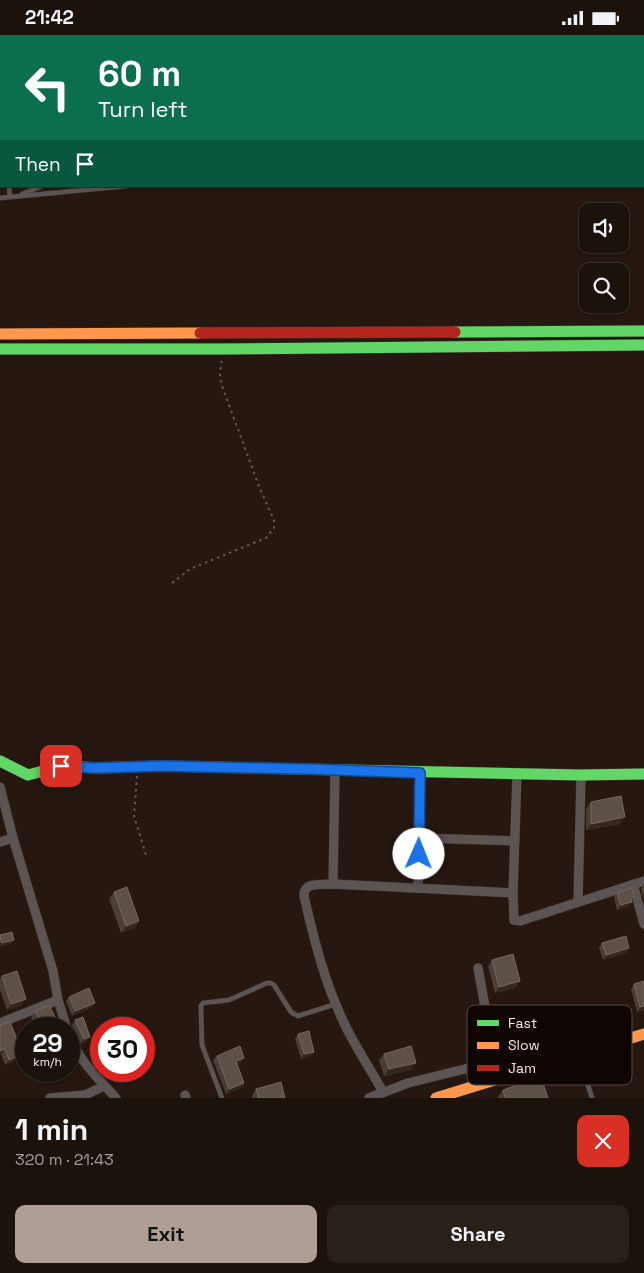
<!DOCTYPE html>
<html lang="en">
<head>
<meta charset="utf-8">
<style>
	body { margin:0; font-family:"Space Grotesk",sans-serif; background:#29201a; color:#f1f3f6; height:100vh; display:flex; flex-direction:column; font-size:19px; white-space:nowrap }
	* { box-sizing:border-box; margin:0 }
	p { font-size:16px; color:#a09e9d }
	.icon { flex:none; width:28px; height:28px; fill:none; stroke:currentColor; stroke-width:2; stroke-linecap:round; stroke-linejoin:round }
	.map { position:relative; height:1063px; overflow:hidden }
	.panel { display:flex; flex-direction:column; background:#1c120c; flex:1 }
	.panel>* { flex:none }
	.top-card { position:absolute; left:0px; top:0px; width:645px; height:152px; box-shadow:0 1px 4px #0004,0 0 0 1px #3a322d; background:#0b6e4f; color:#fff; overflow:hidden }
	.buttons { position:absolute; left:579px; top:168px; display:grid; gap:10px }
	.buttons a { display:grid; place-items:center; width:50px; height:50px; border-radius:10px; background:#1c120c; box-shadow:0 1px 4px #0004,0 0 0 1px #3a322d; font-size:25px }
	.speed { position:absolute; left:15px; top:982px; display:flex; gap:10px; font-size:25px; font-weight:700; text-align:center }
	.speed>* { display:grid; place-content:center; width:65px; height:65px; border-radius:50%; background:#1c120c; box-shadow:0 1px 4px #0004,0 0 0 1px #3a322d; line-height:1 }
	.speed small { font-size:12px; font-weight:400 }
	.speed .limit { border:8px solid #d22; background:#fff; color:#111 }
	.pin { position:absolute; display:grid; place-items:center; width:42px; height:42px; color:#fff; margin:-21px; border-radius:10px; box-shadow:0 2px 8px #0006 }
	.me { position:absolute; width:55px; margin:-28px; rotate:1deg; stroke-linejoin:round; filter:drop-shadow(0 0 4px #0008) }
	.turn { display:flex; align-items:center; gap:18px; height:105px; padding:0 15px; font-size:22px }
	.turn .icon { width:65px; height:65px; stroke-width:2.5 }
	.turn b { display:block; font-size:35px; line-height:42px }
	.then { display:flex; align-items:center; height:48px; padding:0 15px; background:#0003; gap:10px; font-size:19px }
	.round { display:grid; place-items:center; flex:none; width:52px; height:52px; border-radius:10px; background:#29201a }
	.headline { display:flex; align-items:center; justify-content:space-between; height:85px; padding:0 15px }
	h1 { font-size:30px; font-weight:700; line-height:38px }
	.action { display:flex; gap:10px; margin-top:auto; padding:10px 15px }
	.action a { flex:1; height:58px; border-radius:10px; background:#af9e95; color:#111; font-size:20px; font-weight:700; line-height:58px; text-align:center }
	.action a+a { background:#29201a; color:#f1f3f6 }
	.status { display:flex; justify-content:space-between; align-items:center; height:35px; padding:0 25px; background:#1c120c; direction:ltr }
	.status svg { height:14px; fill:currentColor }
	.map>svg:first-child { display:block }
</style>
</head>
<body>
<div class="status"><b>21:42</b><svg viewBox="0 0 49 12"><path d="M0 12V9h3v3zM5 12V6h3v6zM10 12V3h3v9zM15 12V0h3v12zM26 1h20v11H26zM47 4h2v5h-2z"/></svg></div>
<div class="map">
<svg width="644" height="1063" viewBox="0 0 644 1063">
	<rect width="100%" height="100%" fill="#261810"/>
	<polygon fill="#232e05" points="0,0 261,0 261,1 1,1 1,16"/>
	<g fill="none" stroke-linecap="round" stroke-linejoin="round">
		<defs>
			<g id="lane">
				<polyline points="0,139 1,139"/>
				<polyline points="9,151 10,162"/>
				<polyline points="22,159 42,151"/>
				<polyline points="0,163 126,151"/>
				<polyline points="579,1021 592,1063"/>
				<polyline points="222,1063 202,1010 201,975 201,971 203,968 229,965 267,948 271,948 274,950 291,977 298,981 336,969"/>
			</g>
			<g id="street">
				<polyline points="517,739 513,858 514,885 520,886 644,846"/>
				<polyline points="0,752 13,803 53,936 58,965 67,994"/>
				<polyline points="420,803 515,806"/>
				<polyline points="0,807 13,803"/>
				<polyline points="333,849 335,735"/>
				<polyline points="633,849 644,889"/>
				<polyline points="418,853 420,738"/>
				<polyline points="578,867 581,740"/>
				<polyline points="478,933 495,1027"/>
				<polyline points="0,988 58,965"/>
				<path d="M69,998c8,26 29,45 47,65"/>
				<path d="M383,1057c-12,-22 -27,-44 -38,-67 -20,-41 -31,-85 -41,-129 -1,-15 19,-11 29,-12l180,9"/>
				<polyline points="185,1060 186,1063"/>
				<polyline points="50,1063 85,1060 104,1051"/>
				<polyline points="369,1063 408,1048 514,1022 519,1022 526,1025 530,1035"/>
			</g>
			<g id="fast">
				<polyline points="455,297 644,296"/>
				<polyline points="0,314 224,314 644,310"/>
				<polyline points="0,726 28,740 66,730 94,733 162,731 581,740 644,739"/>
			</g>
			<g id="slow">
				<polyline points="0,299 200,298"/>
				<polyline points="436,1063 644,999"/>
			</g>
			<polyline id="jam" points="200,298 455,297"/>
		</defs>
		<use href="#lane" stroke="#3e322a" stroke-width="5.5"/>
		<use href="#street" stroke="#3e322a" stroke-width="10"/>
		<use href="#fast" stroke="#3e322a" stroke-width="12"/>
		<use href="#slow" stroke="#3e322a" stroke-width="12"/>
		<use href="#jam" stroke="#3e322a" stroke-width="12"/>
		<g stroke="#625957" stroke-width="2" stroke-dasharray="2.5 4" stroke-linecap="butt">
			<polyline points="172,548 190,534 266,503 274,493 274,485 260,454 222,351 220,339 222,323"/>
			<polyline points="137,741 134,781 146,820"/>
		</g>
		<use href="#lane" stroke="#5b5453" stroke-width="4.5"/>
		<use href="#street" stroke="#5b5453" stroke-width="9"/>
		<use href="#fast" stroke="#63d668" stroke-width="11"/>
		<use href="#slow" stroke="#ff974d" stroke-width="11"/>
		<use href="#jam" stroke="#b3261e" stroke-width="11"/>
		<g stroke="#615956" stroke-width="2.5" stroke-dasharray="2.5 5" stroke-linecap="butt">
			<polyline points="555,1 558,0"/>
			<polyline points="580,1 583,0"/>
			<polyline points="0,84 1,84"/>
		</g>
	</g>
	<g fill="#4a3e37">
		<polygon points="591,767 620,789 586,795 586,774"/>
		<polygon points="644,849 644,862 643,862 641,854"/>
		<polygon points="114,857 135,893 121,898 109,864"/>
		<polygon points="617,858 632,865 632,867 629,871 617,875 614,862"/>
		<polygon points="602,908 629,913 626,918 603,925 599,912"/>
		<polygon points="492,925 520,946 515,953 495,958 488,931"/>
		<polygon points="2,941 26,964 21,970 7,975 0,955 0,944"/>
		<polygon points="644,946 644,975 637,977 631,954 634,949"/>
		<polygon points="69,962 92,972 72,981 66,966"/>
		<polygon points="35,976 61,994 36,994 31,983"/>
		<polygon points="75,985 87,1006 80,1009 72,990"/>
		<polygon points="0,990 19,1024 5,1030 1,1019"/>
		<polygon points="298,999 314,1017 311,1021 301,1024 295,1004"/>
		<polygon points="93,1010 101,1025 95,1029 89,1017"/>
		<polygon points="384,1019 416,1028 411,1035 384,1041 379,1025"/>
		<polygon points="603,1020 629,1025 626,1030 604,1037 600,1024"/>
		<polygon points="217,1021 244,1023 241,1027 237,1029 241,1053 226,1059 213,1025"/>
		<polygon points="256,1054 285,1063 252,1063 252,1061"/>
		<polygon points="503,1055 548,1063 497,1063"/>
	</g>
	<g fill="#342720">
		<polygon points="625,782 620,789 586,795 591,789"/>
		<polygon points="632,867 629,871 617,875 621,870"/>
		<polygon points="139,886 135,893 121,898 126,891"/>
		<polygon points="14,905 11,909 0,912 0,910 1,908"/>
		<polygon points="629,913 626,918 603,925 606,920"/>
		<polygon points="520,946 515,953 495,958 499,952"/>
		<polygon points="26,964 21,970 7,975 11,969"/>
		<polygon points="95,968 92,972 72,981 75,976"/>
		<polygon points="644,971 644,975 637,977 640,972"/>
		<polygon points="90,1002 87,1006 80,1009 84,1004"/>
		<polygon points="5,1014 1,1019 0,1020 0,1016"/>
		<polygon points="314,1017 311,1021 301,1024 304,1019"/>
		<polygon points="23,1019 19,1024 5,1030 9,1025"/>
		<polygon points="101,1021 101,1025 95,1029 100,1022"/>
		<polygon points="244,1023 241,1027 232,1030 236,1026"/>
		<polygon points="629,1025 626,1030 604,1037 607,1032"/>
		<polygon points="416,1028 411,1035 384,1041 389,1034"/>
		<polygon points="244,1048 241,1053 226,1059 229,1054"/>
	</g>
	<g fill="#5d5048" stroke="#756760">
		<rect x="266" y="0" width="44" height="1"/>
		<polygon points="621,761 625,782 591,789 591,767"/>
		<polygon points="127,852 139,886 126,891 114,857"/>
		<polygon points="632,853 634,861 631,863 632,867 621,870 617,858"/>
		<polygon points="12,897 14,905 1,908 0,900"/>
		<polygon points="626,901 629,913 606,920 602,908"/>
		<polygon points="513,919 520,946 499,952 492,925"/>
		<polygon points="17,936 26,964 11,969 2,941"/>
		<polygon points="644,946 644,971 640,972 634,949"/>
		<polygon points="89,953 95,968 75,976 69,962"/>
		<polygon points="49,970 61,994 44,994 35,976"/>
		<polygon points="83,982 90,1002 84,1004 75,985"/>
		<polygon points="10,987 23,1019 9,1025 5,1014 0,1016 0,990"/>
		<polygon points="309,996 314,1017 304,1019 298,999"/>
		<polygon points="101,1006 101,1021 100,1022 93,1010"/>
		<polygon points="240,1011 244,1023 236,1026 244,1048 229,1054 217,1021"/>
		<polygon points="411,1011 416,1028 389,1034 384,1019"/>
		<polygon points="541,1042 548,1063 505,1063 503,1055"/>
		<polygon points="281,1047 285,1063 259,1063 256,1054"/>
	</g>
	<g fill="none" stroke-linecap="round" stroke-linejoin="round">
		<defs>
			<polyline id="route" points="61,731 94,733 162,731 308,734 420,738 419,819"/>
		</defs>
		<use href="#route" stroke="#114b97" stroke-width="12"/>
		<use href="#route" stroke="#1a73e8" stroke-width="9"/>
	</g>
	<rect x="467" y="970" width="165" height="80" rx="8" fill="#0f0502" stroke="#554844" stroke-width="1"/>
	<rect x="477" y="985" width="22" height="6" fill="#63d668"/>
	<rect x="477" y="1007" width="22" height="7" fill="#ff974d"/>
	<rect x="477" y="1030" width="22" height="6" fill="#b3261e"/>
	<g font-size="14" fill="#f9e6dd">
		<text x="508" y="993">Fast</text>
		<text x="508" y="1015">Slow</text>
		<text x="508" y="1038">Jam</text>
	</g>
</svg>
<div class="buttons">
<a><svg class="icon" aria-label="sound" viewBox="0 0 24 24"><path d="M4 9h4l5-4v14l-5-4H4zM17 9q2 3 0 6"/></svg></a>
<a><svg class="icon" aria-label="search" viewBox="0 0 24 24"><circle cx="10" cy="10" r="6"/><path d="M15 15l6 6"/></svg></a>
</div>
<div class="speed"><div>29<small>km/h</small></div><div class="limit">30</div></div>
<div class="pin" style="left:61px;top:731px;background:#d93025"><svg class="icon" aria-label="arrive" viewBox="0 0 24 24"><path d="M6 21V4h12l-3 4 3 4H6"/></svg></div>
<svg class="me" style="left:419px;top:819px" viewBox="-20 -20 40 40"><circle r="19" fill="#fff"/><path d="M0-13L10 11 0 6-10 11z" fill="#1a73e8"/></svg>
<div class="top-card">
<div class="turn"><svg class="icon" aria-label="left" viewBox="0 0 24 24"><path d="M17 20v-9H6M10 6l-5 5 5 5"/></svg><div><b>60 m</b>Turn left</div></div>
<div class="then">Then<svg class="icon" aria-label="arrive" viewBox="0 0 24 24"><path d="M6 21V4h12l-3 4 3 4H6"/></svg></div>
</div>
</div>
<section class="panel">
<div class="headline"><div><h1>1 min</h1><p>320 m · 21:43</p></div><a class="round" style="background:#d93025;color:#fff"><svg class="icon" aria-label="close" viewBox="0 0 24 24"><path d="M6 6l12 12M18 6L6 18"/></svg></a></div>
<div class="action"><a>Exit</a><a>Share</a></div>
</section>
</body>
</html>
